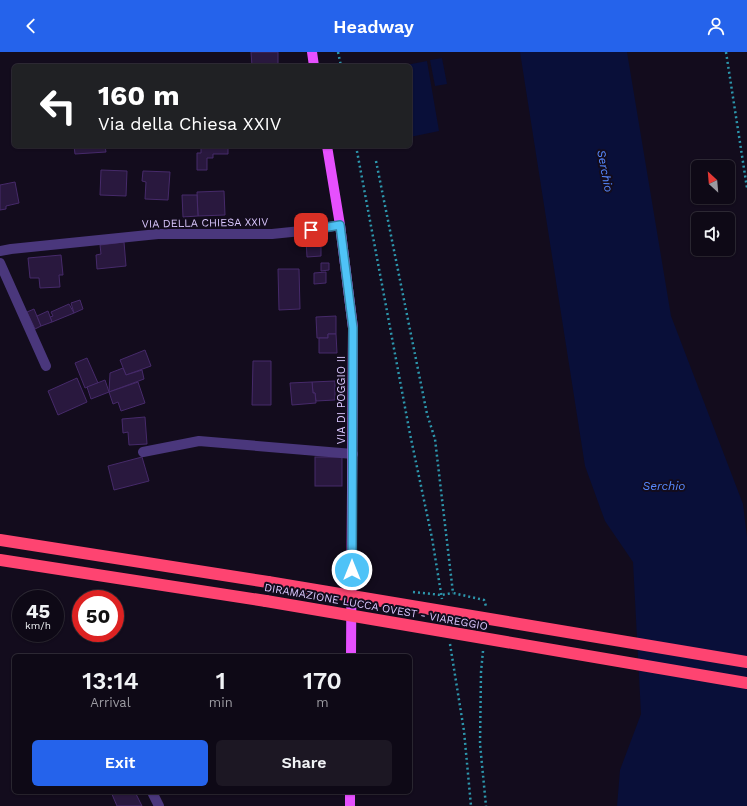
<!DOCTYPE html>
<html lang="en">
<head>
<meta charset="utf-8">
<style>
	body { margin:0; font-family:"Work Sans",sans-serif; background:#1c1723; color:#f1f3f6; height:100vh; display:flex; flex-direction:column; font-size:15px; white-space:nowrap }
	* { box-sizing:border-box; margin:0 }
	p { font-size:13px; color:#9b9aa1 }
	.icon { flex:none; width:22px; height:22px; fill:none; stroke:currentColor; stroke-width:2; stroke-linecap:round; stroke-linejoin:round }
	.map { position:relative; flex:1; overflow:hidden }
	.sheet { position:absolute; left:12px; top:602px; width:400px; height:140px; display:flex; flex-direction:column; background:#0e0916; border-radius:6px; box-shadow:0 1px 3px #0004,0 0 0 1px #2e2a35 }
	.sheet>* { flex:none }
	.guide { position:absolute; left:12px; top:12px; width:400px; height:84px; border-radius:6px; box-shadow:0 1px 3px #0004,0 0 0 1px #2e2a35; background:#202124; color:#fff; overflow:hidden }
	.needle { width:26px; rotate:334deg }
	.buttons { position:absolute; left:691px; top:108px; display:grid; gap:8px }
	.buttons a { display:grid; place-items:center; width:44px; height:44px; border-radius:6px; background:#0e0916; box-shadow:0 1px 3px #0004,0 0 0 1px #2e2a35; font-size:20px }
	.speed { position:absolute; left:12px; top:538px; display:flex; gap:8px; font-size:20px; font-weight:700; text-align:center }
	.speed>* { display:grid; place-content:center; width:52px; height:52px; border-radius:50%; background:#0e0916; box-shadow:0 1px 3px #0004,0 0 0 1px #2e2a35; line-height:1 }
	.speed small { font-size:10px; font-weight:400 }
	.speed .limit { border:6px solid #d22; background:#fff; color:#111 }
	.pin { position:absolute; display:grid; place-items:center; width:34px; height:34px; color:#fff; margin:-17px; border-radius:8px; box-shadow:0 2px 6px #0006 }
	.me { position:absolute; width:44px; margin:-22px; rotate:0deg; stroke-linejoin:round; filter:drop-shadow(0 0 3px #0008) }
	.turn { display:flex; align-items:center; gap:14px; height:84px; padding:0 20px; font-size:18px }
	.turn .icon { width:52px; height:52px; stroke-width:2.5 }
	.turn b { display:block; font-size:28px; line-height:34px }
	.eta { display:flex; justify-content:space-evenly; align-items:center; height:68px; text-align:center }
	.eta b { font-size:24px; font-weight:600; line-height:28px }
	.button { display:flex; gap:8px; margin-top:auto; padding:8px 20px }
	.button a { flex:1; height:46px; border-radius:6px; background:#2563eb; color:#fff; font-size:16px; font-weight:600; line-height:46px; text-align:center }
	.button a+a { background:#1c1723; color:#f1f3f6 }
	header { display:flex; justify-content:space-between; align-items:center; height:52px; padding:0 20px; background:#2563eb; color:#fff; font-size:18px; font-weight:600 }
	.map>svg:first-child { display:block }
</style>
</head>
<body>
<header><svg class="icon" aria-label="back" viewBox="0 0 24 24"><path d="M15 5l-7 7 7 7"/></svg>Headway<svg class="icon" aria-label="person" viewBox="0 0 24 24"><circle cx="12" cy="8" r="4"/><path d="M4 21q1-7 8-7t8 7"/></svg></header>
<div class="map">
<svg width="747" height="754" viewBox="0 0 747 754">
	<rect width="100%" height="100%" fill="#130c1d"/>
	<g fill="#090f39">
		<polygon points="520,0 627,0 671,264 743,452 747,485 747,754 617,754 620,718 641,662 633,510 605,469 585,414"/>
		<polygon points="442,6 447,32 435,34 430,8"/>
		<polygon points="427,9 439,79 410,85 410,14 401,14"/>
	</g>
	<g fill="#29183e" stroke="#462a6a">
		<polygon points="251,0 278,0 278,14 252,14"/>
		<polygon points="74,94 105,94 106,100 75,102"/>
		<polygon points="201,94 228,94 228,102 213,102 213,106 207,106 207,118 197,118 197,101 201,101"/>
		<polygon points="101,118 127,119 126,144 100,143"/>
		<polygon points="143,119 170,120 168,148 145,147 146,130 142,129"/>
		<polygon points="15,130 19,151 6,154 6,157 0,158 0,133"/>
		<polygon points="224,139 225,163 198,164 197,140"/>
		<polygon points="182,143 197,143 198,164 183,165"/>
		<polygon points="321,187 321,204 307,205 306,188"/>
		<polygon points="124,190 126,214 97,217 96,203 101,202 100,193"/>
		<polygon points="61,203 63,223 59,223 60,235 40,236 39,226 30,226 28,206"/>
		<polygon points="321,211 329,211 329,218 321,219"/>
		<polygon points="278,217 299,217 300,257 279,258"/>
		<polygon points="326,220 326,231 314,232 314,221"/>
		<polygon points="80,248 83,257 74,261 71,251"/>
		<polygon points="69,252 74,261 52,270 50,265 53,264 51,260"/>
		<polygon points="34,257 41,274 35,277 27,260"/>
		<polygon points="48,259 52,270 41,274 37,264"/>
		<polygon points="336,264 336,282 328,282 328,286 317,286 316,265"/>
		<polygon points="328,282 336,282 337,301 319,301 319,286 328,286"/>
		<polygon points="145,298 151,314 126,323 120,308"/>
		<polygon points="87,306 98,331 85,336 75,311"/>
		<polygon points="253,309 271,309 271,353 252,353"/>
		<polygon points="123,316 126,323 142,318 144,327 109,340 110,321"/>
		<polygon points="77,326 87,350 58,363 48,339"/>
		<polygon points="105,328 109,340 91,347 87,335"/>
		<polygon points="335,329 335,348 316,349 315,341 313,341 312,330"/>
		<polygon points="138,330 145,351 121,359 118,350 113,352 109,340"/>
		<polygon points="312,330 313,341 315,341 316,351 292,353 290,331"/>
		<polygon points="145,365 147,392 129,393 128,380 123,381 122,367"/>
		<polygon points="142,405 149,429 114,438 108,414"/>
		<rect x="315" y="405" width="27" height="29"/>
		<polygon points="111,740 135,740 142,754 117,754"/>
	</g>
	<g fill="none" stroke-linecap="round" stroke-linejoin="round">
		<g stroke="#2d97ad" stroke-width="2.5" stroke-dasharray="2 3" stroke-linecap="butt">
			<polyline points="338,0 341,14"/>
			<polyline points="726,0 747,136"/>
			<polyline points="356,94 410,382 432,486 442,547"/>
			<polyline points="376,109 427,362 435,387 453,541 484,548 486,554"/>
			<polyline points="413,540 441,543 453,541"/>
			<polyline points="450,592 464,679 471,754"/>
			<polyline points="483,599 481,620 480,692 486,754"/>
		</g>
		<g stroke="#4a377c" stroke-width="10">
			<polyline points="0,199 11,197 158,182 272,182 311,178 340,173"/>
			<polyline points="0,211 46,314"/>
			<polyline points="143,400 199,389 353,402"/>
			<polyline points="152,740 159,754"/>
		</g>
		<g stroke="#e650fe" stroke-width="10">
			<polyline points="312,0 314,14"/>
			<polyline points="327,94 340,173 353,276 351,604"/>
			<polyline points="350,754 350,740"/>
		</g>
		<g stroke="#fe4471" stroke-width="12">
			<polyline points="0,488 268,530"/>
			<polyline points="0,508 266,549"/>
		</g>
		<g stroke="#fe4471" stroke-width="12">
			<polyline points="268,530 747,610"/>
			<polyline points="266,549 747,631"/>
		</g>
	</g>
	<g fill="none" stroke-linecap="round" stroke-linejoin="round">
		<defs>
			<polyline id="route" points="311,178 340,173 353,276 352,518"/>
		</defs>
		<use href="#route" stroke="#337fa1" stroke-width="10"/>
		<use href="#route" stroke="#4fc3f7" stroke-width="7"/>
	</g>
	<g text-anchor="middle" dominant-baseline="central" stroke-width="4" stroke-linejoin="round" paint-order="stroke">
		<g font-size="11" fill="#dbc8ff" stroke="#130c1d">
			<text transform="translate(205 171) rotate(-1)">VIA DELLA CHIESA XXIV</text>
			<text transform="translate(341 348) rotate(-90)">VIA DI POGGIO II</text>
			<text transform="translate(376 555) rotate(10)">DIRAMAZIONE LUCCA OVEST - VIAREGGIO</text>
		</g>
		<g font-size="12" font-style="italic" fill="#5789fe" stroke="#130c1d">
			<text transform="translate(605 119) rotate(79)">Serchio</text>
			<text x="664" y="434">Serchio</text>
		</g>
	</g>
</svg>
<div class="buttons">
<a><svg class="needle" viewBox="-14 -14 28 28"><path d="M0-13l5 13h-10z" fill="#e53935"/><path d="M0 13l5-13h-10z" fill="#9b9aa1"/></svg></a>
<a><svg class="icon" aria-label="sound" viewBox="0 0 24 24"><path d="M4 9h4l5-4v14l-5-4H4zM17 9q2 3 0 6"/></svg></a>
</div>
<div class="speed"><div>45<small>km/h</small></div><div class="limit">50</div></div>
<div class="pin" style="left:311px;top:178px;background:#d93025"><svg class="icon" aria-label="arrive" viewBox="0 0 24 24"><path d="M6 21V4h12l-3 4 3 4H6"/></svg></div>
<svg class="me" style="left:352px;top:518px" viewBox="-20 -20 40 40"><circle r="17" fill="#4fc3f7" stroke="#fff" stroke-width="3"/><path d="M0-11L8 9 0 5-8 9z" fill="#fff"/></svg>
<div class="guide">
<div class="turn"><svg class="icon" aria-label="left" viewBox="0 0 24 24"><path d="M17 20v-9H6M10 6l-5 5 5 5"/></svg><div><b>160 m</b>Via della Chiesa XXIV</div></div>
</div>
<section class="sheet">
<div class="eta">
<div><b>13:14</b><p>Arrival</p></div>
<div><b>1</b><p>min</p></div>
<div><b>170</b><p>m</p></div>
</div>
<div class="button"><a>Exit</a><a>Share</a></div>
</section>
</div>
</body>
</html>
